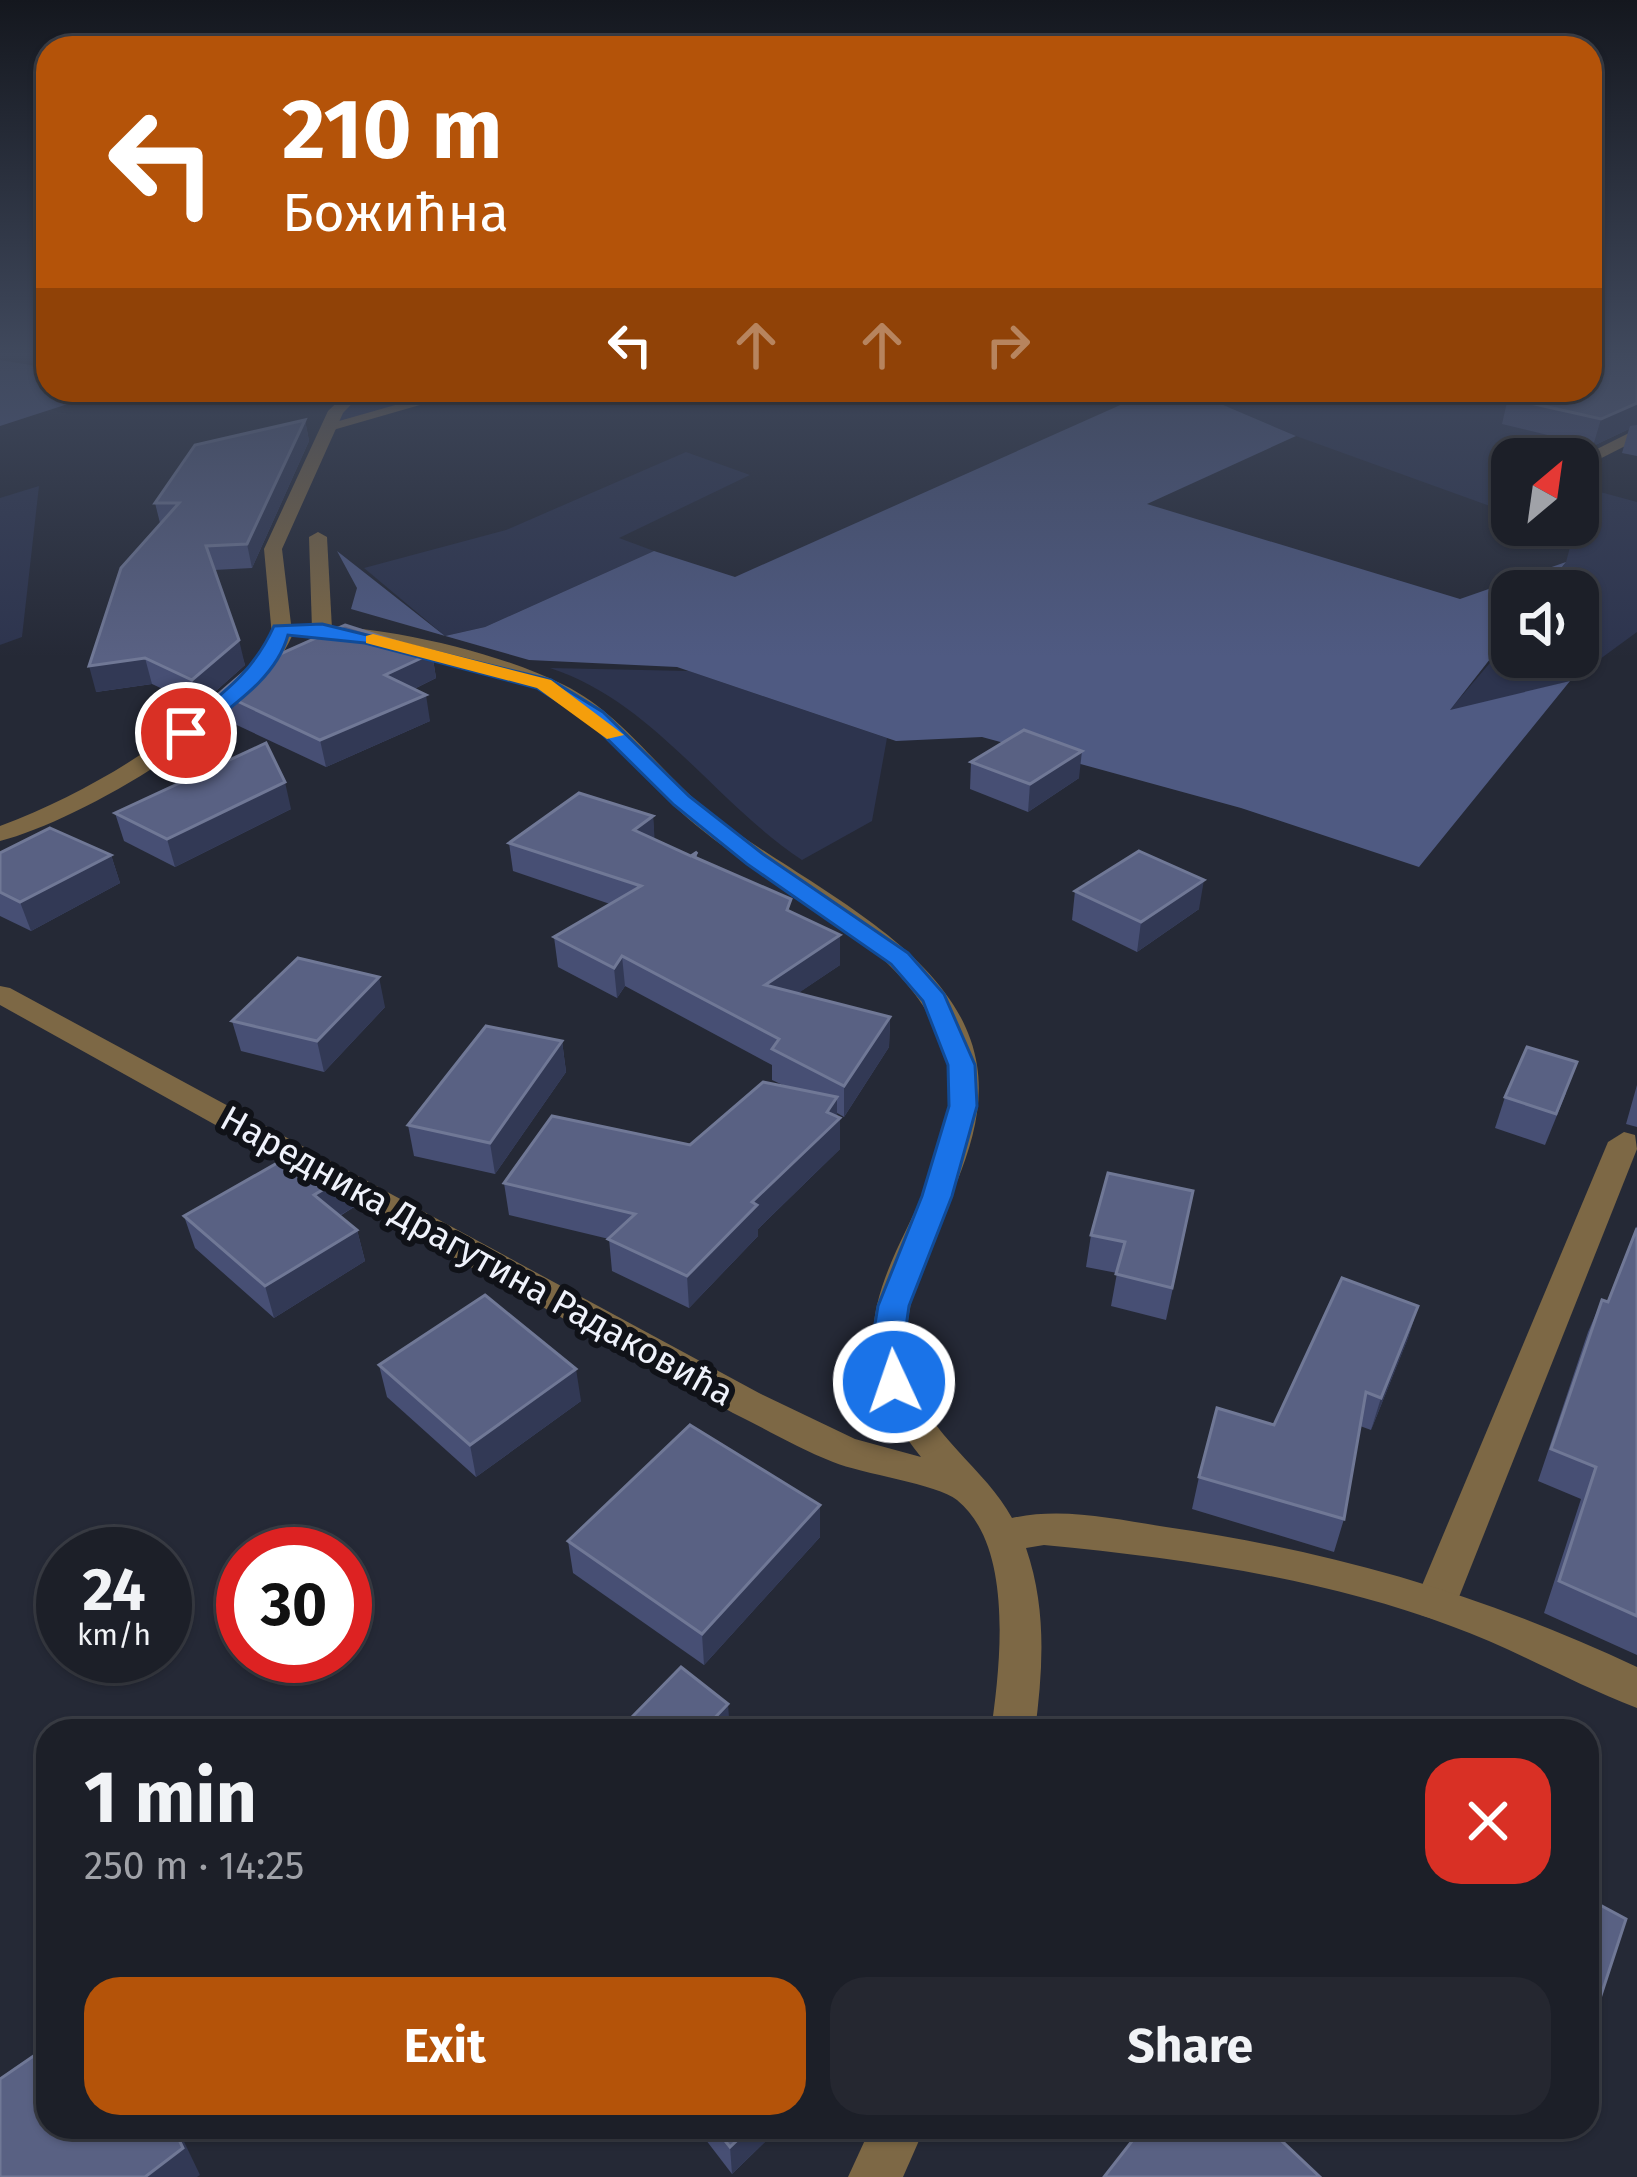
<!DOCTYPE html>
<html lang="en">
<head>
<meta charset="utf-8">
<style>
	body { margin:0; font-family:"Fira Sans",sans-serif; background:#252730; color:#f1f3f6; height:100vh; display:flex; flex-direction:column; font-size:45px; white-space:nowrap }
	* { box-sizing:border-box; margin:0 }
	p { font-size:39px; color:#a0a2a8 }
	.icon { flex:none; width:66px; height:66px; fill:none; stroke:currentColor; stroke-width:2; stroke-linecap:round; stroke-linejoin:round }
	.map { position:relative; flex:1; overflow:hidden }
	.drawer { position:absolute; left:36px; top:1719px; width:1563px; height:420px; display:flex; flex-direction:column; background:#1c1f28; border-radius:36px; box-shadow:0 3px 9px #0004,0 0 0 3px #3a3d45 }
	.drawer>* { flex:none }
	.hud { position:absolute; left:36px; top:36px; width:1566px; height:366px; border-radius:36px; box-shadow:0 3px 9px #0004,0 0 0 3px #3a3d45; background:#b45309; color:#fff; overflow:hidden }
	.needle { width:78px; rotate:29deg }
	.fabs { position:absolute; left:1491px; top:438px; display:grid; gap:24px }
	.fabs a { display:grid; place-items:center; width:108px; height:108px; border-radius:24px; background:#1c1f28; box-shadow:0 3px 9px #0004,0 0 0 3px #3a3d45; font-size:60px }
	.speed { position:absolute; left:36px; top:1527px; display:flex; gap:24px; font-size:60px; font-weight:700; text-align:center }
	.speed>* { display:grid; place-content:center; width:156px; height:156px; border-radius:50%; background:#1c1f28; box-shadow:0 3px 9px #0004,0 0 0 3px #3a3d45; line-height:1 }
	.speed small { font-size:30px; font-weight:400 }
	.speed .limit { border:18px solid #d22; background:#fff; color:#111 }
	.pin { position:absolute; display:grid; place-items:center; width:102px; height:102px; color:#fff; margin:-51px; border:6px solid #fff; border-radius:50%; box-shadow:0 3px 12px #0007 }
	.me { position:absolute; width:132px; margin:-66px; rotate:357deg; stroke-linejoin:round; filter:drop-shadow(0 0 9px #0008) }
	.turn { display:flex; align-items:center; gap:42px; height:252px; padding:0 48px; font-size:54px }
	.turn .icon { width:156px; height:156px; stroke-width:2.5 }
	.turn b { display:block; font-size:84px; line-height:102px }
	.lanes { display:flex; align-items:center; height:114px; padding:0 48px; background:#0003; justify-content:center; gap:60px; direction:ltr }
	.lanes .off { opacity:.35 }
	.round { display:grid; place-items:center; flex:none; width:126px; height:126px; border-radius:36px; background:#252730 }
	.head { display:flex; align-items:center; justify-content:space-between; height:204px; padding:0 48px }
	h1 { font-size:72px; font-weight:700; line-height:90px }
	.cta { display:flex; gap:24px; margin-top:auto; padding:24px 48px }
	.cta a { flex:1; height:138px; border-radius:36px; background:#b45309; color:#fff; font-size:48px; font-weight:700; line-height:138px; text-align:center }
	.cta a+a { background:#252730; color:#f1f3f6 }
	.map>svg:first-child { display:block }
</style>
</head>
<body>
<div class="map">
<svg width="1637" height="2177" viewBox="0 0 1637 2177">
	<rect width="100%" height="100%" fill="#252936"/>
	<g fill="#2d344e">
		<polygon points="358,390 465,390 333,425"/>
		<polygon points="1188,390 1590,390 1637,421 1562,459 1512,459 1512,514 1296,436"/>
		<polygon points="686,452 750,475 619,538 654,551 485,627 445,636 364,568 506,530"/>
		<polygon points="39,486 22,637 0,645 0,498"/>
		<polygon points="1578,486 1637,502 1637,632 1570,681 1448,712 1512,637 1512,657 1578,657 1578,591 1546,591 1566,562 1573,536 1543,525 1578,525"/>
		<path d="M550,668l139,3 198,67 -15,83 -70,39c-89,-59 -148,-158 -252,-192z"/>
	</g>
	<g fill="#4f5a82">
		<polygon points="0,360 48,368 48,390 111,390 0,426"/>
		<polygon points="1154,390 1188,390 1296,436 1147,504 1460,599 1566,562 1543,591 1512,591 1512,631 1450,710 1570,681 1419,867 1241,808 982,737 896,741 677,667 529,660 351,609 357,588 337,551 445,636 485,627 654,551 735,577"/>
	</g>
	<g fill="none" stroke-linecap="round" stroke-linejoin="round">
		<g fill="#7d6845" fill-rule="evenodd">
			<polygon points="448,390 472,390 333,430 325,425"/>
			<polygon points="318,532 327,537 332,629 322,635 312,629 309,537"/>
			<polygon points="1624,1132 1635,1135 1637,1149 1457,1602 1451,1615 1436,1620 1421,1615 1415,1602 1608,1142"/>
		</g>
		<g fill="#7d6845" fill-rule="evenodd">
			<path d="M350,390h15l-22,23 -61,136 9,75c82,0 198,24 273,61 57,28 94,85 143,125 84,70 251,135 270,255 17,111 -95,204 -65,314 15,55 74,90 100,139 51,-11 102,1 154,9 166,24 319,68 471,140v41c-63,-24 -122,-59 -186,-82 -128,-48 -271,-68 -407,-81l-18,3c21,61 17,121 9,183h-44c9,-64 24,-184 -34,-231 -20,-16 -95,-26 -124,-38 -34,-13 -67,-33 -100,-49l-733,-408v-19l10,2 749,405 96,46 66,18c-130,-162 47,-238 26,-392 -4,-35 -28,-69 -52,-94 -55,-59 -135,-93 -198,-145 -51,-41 -89,-102 -149,-132 -74,-37 -174,-58 -256,-58 -34,80 -209,184 -292,205v-15c101,-38 192,-98 266,-176l6,-14 -8,-87 64,-138z"/>
			<polygon points="1637,429 1637,440 1578,470 1577,459"/>
			<polygon points="871,2127 925,2127 903,2177 848,2177"/>
		</g>
	</g>
	<g fill="#474f74">
		<polygon points="1590,353 1637,353 1637,456 1622,453 1629,429 1593,446 1502,424 1508,398 1590,390"/>
		<polygon points="305,420 309,441 252,568 214,570 245,665 199,706 152,684 96,692 160,523 155,503"/>
		<polygon points="432,653 436,678 414,689 430,721 326,767 226,720 220,693"/>
		<polygon points="971,762 1079,778 1028,812 970,789"/>
		<polygon points="291,809 175,867 124,841 115,813"/>
		<polygon points="653,816 654,839 691,856 697,852 697,858 791,912 840,965 798,993 890,1017 889,1047 844,1117 837,1113 840,1149 758,1229 758,1236 689,1308 612,1271 609,1239 509,1215 504,1183 690,1145 785,1086 772,1080 772,1065 625,986 617,998 558,967 554,937 610,904 513,871 509,843"/>
		<polygon points="0,853 111,855 120,883 31,931 0,916"/>
		<polygon points="1075,891 1199,909 1137,952 1072,920"/>
		<polygon points="385,1007 324,1072 241,1051 232,1021"/>
		<polygon points="562,1041 566,1072 495,1174 414,1156 408,1125"/>
		<polygon points="1637,1085 1637,1127 1626,1124"/>
		<polygon points="1566,1093 1545,1145 1495,1128 1505,1097"/>
		<polygon points="354,1207 340,1216 357,1230 365,1261 274,1318 195,1248 184,1216"/>
		<polygon points="1187,1223 1166,1320 1111,1306 1117,1273 1086,1267 1091,1235"/>
		<polygon points="1637,1226 1637,1655 1544,1613 1581,1499 1538,1481 1588,1332 1602,1300 1607,1302"/>
		<polygon points="1418,1306 1408,1338 1371,1430 1360,1426 1344,1519 1334,1552 1192,1509 1199,1477 1274,1425"/>
		<polygon points="379,1365 581,1401 476,1477 387,1397"/>
		<polygon points="820,1505 820,1537 704,1665 573,1573 568,1541"/>
		<polygon points="631,1718 730,1731 633,1731"/>
		<polygon points="696,2127 780,2127 732,2174"/>
	</g>
	<g fill="#323955">
		<polygon points="1637,403 1637,425 1630,426 1629,429 1593,446 1601,419"/>
		<polygon points="305,420 309,441 252,568 247,544"/>
		<polygon points="239,640 245,665 199,706 192,680"/>
		<polygon points="432,653 436,678 390,701 385,675"/>
		<polygon points="145,658 152,684 96,692 89,666"/>
		<polygon points="426,695 430,721 326,767 320,740"/>
		<polygon points="1082,751 1079,778 1028,812 1030,784"/>
		<polygon points="285,782 291,809 175,867 167,839"/>
		<polygon points="653,816 655,844 634,830"/>
		<polygon points="111,855 120,883 31,931 20,902"/>
		<polygon points="1204,880 1199,909 1137,952 1141,922"/>
		<polygon points="840,935 840,965 766,1015 765,985"/>
		<polygon points="622,956 625,986 617,998 614,968"/>
		<polygon points="379,977 385,1007 324,1072 317,1041"/>
		<polygon points="890,1017 889,1047 844,1117 844,1086"/>
		<polygon points="562,1041 566,1072 495,1174 490,1143"/>
		<polygon points="837,1097 837,1121 840,1118 840,1149 758,1229 758,1236 689,1308 687,1276 752,1202 827,1112"/>
		<polygon points="346,1176 354,1207 322,1226 314,1195"/>
		<polygon points="357,1230 365,1261 274,1318 265,1286"/>
		<polygon points="1418,1306 1408,1338 1371,1430 1381,1398"/>
		<polygon points="576,1369 581,1401 476,1477 470,1445"/>
		<polygon points="820,1505 820,1537 704,1665 702,1634"/>
		<polygon points="728,1704 730,1731 702,1731"/>
		<polygon points="173,2127 177,2127 200,2175 197,2177 145,2177"/>
		<polygon points="751,2127 780,2127 732,2174 730,2147"/>
	</g>
	<g fill="#596183" stroke="#707896" stroke-width="3">
		<polygon points="1608,353 1637,353 1637,403 1601,419 1508,398 1525,390 1590,390 1590,361"/>
		<polygon points="305,420 247,544 206,546 239,640 192,680 145,658 89,666 121,568 179,503 155,503 195,445"/>
		<polygon points="345,625 432,653 385,675 426,695 320,740 220,693 249,668"/>
		<polygon points="1024,730 1082,751 1030,784 971,762"/>
		<polygon points="266,743 285,782 167,839 115,813"/>
		<polygon points="579,793 653,816 634,830 691,856 697,852 694,857 791,899 787,910 840,935 765,985 890,1017 844,1086 772,1049 779,1039 622,956 614,968 554,937 641,886 509,843"/>
		<polygon points="50,828 111,855 20,902 0,892 0,853"/>
		<polygon points="1139,851 1204,880 1141,922 1075,891"/>
		<polygon points="298,958 379,977 317,1041 232,1021"/>
		<polygon points="486,1026 562,1041 490,1143 408,1125"/>
		<polygon points="1527,1047 1577,1062 1556,1114 1505,1097"/>
		<polygon points="763,1082 837,1097 827,1112 840,1118 752,1202 757,1205 687,1276 608,1239 635,1214 504,1183 552,1116 690,1145"/>
		<polygon points="300,1150 346,1176 314,1195 357,1230 265,1286 184,1216"/>
		<polygon points="1108,1173 1193,1191 1172,1288 1116,1274 1125,1242 1091,1235"/>
		<polygon points="1637,1228 1637,1616 1559,1581 1596,1467 1551,1449 1602,1300 1608,1302"/>
		<polygon points="1342,1278 1418,1306 1381,1398 1366,1392 1344,1519 1199,1477 1217,1408 1274,1425"/>
		<polygon points="485,1295 576,1369 470,1445 379,1365"/>
		<polygon points="690,1425 820,1505 702,1634 568,1541"/>
		<polygon points="681,1667 728,1704 702,1731 648,1731 631,1718"/>
		<polygon points="1587,1898 1626,1919 1588,2035 1587,2035"/>
		<polygon points="48,2046 48,2127 173,2127 183,2148 145,2177 0,2177 0,2079"/>
		<polygon points="714,2127 751,2127 730,2147"/>
		<polygon points="1143,2127 1267,2127 1320,2177 1104,2177"/>
	</g>
	<linearGradient id="sky" x2="0" y2="1"><stop stop-color="#14171e"/><stop offset="0.54" stop-color="#40495d"/><stop offset="1" stop-color="#40495d" stop-opacity="0"/></linearGradient>
	<rect width="1637" height="657" fill="url(#sky)"/>
	<path fill="#1a73e8" stroke="#114b97" stroke-width="3" d="M322,624l229,56 52,32 86,84 74,58 145,99 36,41 31,71 2,41 -25,90 -43,110 -6,42 8,34 -5,9h-23l-12,-43 7,-42 44,-110 27,-90 -1,-41 -25,-64 -32,-37 -144,-100 -73,-59 -85,-84 -52,-33 -172,-45 -77,-8c-12,45 -61,74 -95,102h-14v-8c41,-34 73,-54 95,-103z"/>
	<polygon fill="#f59e0b" points="373,634 551,680 624,735 607,739 537,688 366,643 366,636"/>
	<g text-anchor="middle" dominant-baseline="central" stroke-width="12" stroke-linejoin="round" paint-order="stroke">
		<g font-size="36" fill="#eff2fb" stroke="#101218">
			<text transform="translate(477 1256) rotate(29)">Наредника Драгутина Радаковића</text>
		</g>
	</g>
</svg>
<div class="fabs">
<a><svg class="needle" viewBox="-14 -14 28 28"><path d="M0-13l5 13h-10z" fill="#e53935"/><path d="M0 13l5-13h-10z" fill="#a0a2a8"/></svg></a>
<a><svg class="icon" aria-label="sound" viewBox="0 0 24 24"><path d="M4 9h4l5-4v14l-5-4H4zM17 9q2 3 0 6"/></svg></a>
</div>
<div class="speed"><div>24<small>km/h</small></div><div class="limit">30</div></div>
<div class="pin" style="left:186px;top:733px;background:#d93025"><svg class="icon" aria-label="arrive" viewBox="0 0 24 24"><path d="M6 21V4h12l-3 4 3 4H6"/></svg></div>
<svg class="me" style="left:894px;top:1382px" viewBox="-20 -20 40 40"><circle r="17" fill="#1a73e8" stroke="#fff" stroke-width="3"/><path d="M0-11L8 9 0 5-8 9z" fill="#fff"/></svg>
<div class="hud">
<div class="turn"><svg class="icon" aria-label="left" viewBox="0 0 24 24"><path d="M17 20v-9H6M10 6l-5 5 5 5"/></svg><div><b>210 m</b>Божићна</div></div>
<div class="lanes"><svg class="icon" aria-label="left" viewBox="0 0 24 24"><path d="M17 20v-9H6M10 6l-5 5 5 5"/></svg><svg class="icon off" aria-label="ahead" viewBox="0 0 24 24"><path d="M12 20V5M6 11l6-6 6 6"/></svg><svg class="icon off" aria-label="ahead" viewBox="0 0 24 24"><path d="M12 20V5M6 11l6-6 6 6"/></svg><svg class="icon off" aria-label="right" viewBox="0 0 24 24"><path d="M7 20v-9h11M14 6l5 5-5 5"/></svg></div>
</div>
<section class="drawer">
<div class="head"><div><h1>1 min</h1><p>250 m · 14:25</p></div><a class="round" style="background:#d93025;color:#fff"><svg class="icon" aria-label="close" viewBox="0 0 24 24"><path d="M6 6l12 12M18 6L6 18"/></svg></a></div>
<div class="cta"><a>Exit</a><a>Share</a></div>
</section>
</div>
</body>
</html>
